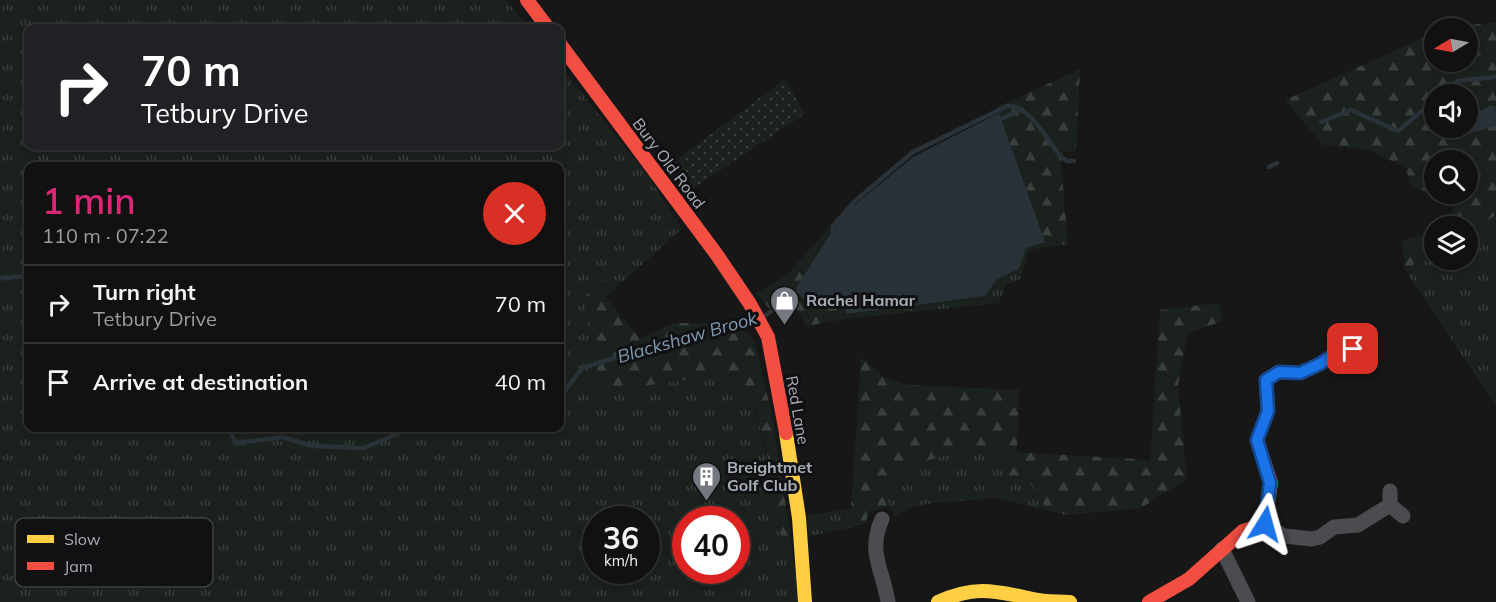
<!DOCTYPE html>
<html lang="en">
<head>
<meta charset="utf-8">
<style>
	body { margin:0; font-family:Mulish,sans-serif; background:#1e1f1f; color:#f1f3f6; height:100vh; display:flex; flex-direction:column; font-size:22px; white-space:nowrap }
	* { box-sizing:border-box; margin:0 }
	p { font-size:20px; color:#9c9d9f }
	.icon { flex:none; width:33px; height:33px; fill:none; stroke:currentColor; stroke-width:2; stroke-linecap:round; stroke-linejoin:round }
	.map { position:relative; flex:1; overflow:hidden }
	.side { position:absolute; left:24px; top:162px; width:540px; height:270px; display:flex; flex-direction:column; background:#111; border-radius:12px; box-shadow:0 3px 9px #0003,0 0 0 2px #303131 }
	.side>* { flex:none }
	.banner { position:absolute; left:24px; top:24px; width:540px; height:126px; border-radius:12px; box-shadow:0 3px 9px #0003,0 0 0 2px #303131; background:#202124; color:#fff; overflow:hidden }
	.needle { width:39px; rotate:260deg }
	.controls { position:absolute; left:1424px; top:18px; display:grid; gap:12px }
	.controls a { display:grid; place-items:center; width:54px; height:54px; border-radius:50%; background:#111; box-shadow:0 3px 9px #0003,0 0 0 2px #303131; font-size:30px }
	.speed { position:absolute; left:582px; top:506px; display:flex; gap:12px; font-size:30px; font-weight:700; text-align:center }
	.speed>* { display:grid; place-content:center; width:78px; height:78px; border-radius:50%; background:#111; box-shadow:0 3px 9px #0003,0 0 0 2px #303131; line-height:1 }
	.speed small { font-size:15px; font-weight:400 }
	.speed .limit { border:9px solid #d22; background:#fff; color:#111 }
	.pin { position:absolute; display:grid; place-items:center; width:51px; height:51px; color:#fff; margin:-26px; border-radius:12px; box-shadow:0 3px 9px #0006 }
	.me { position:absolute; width:66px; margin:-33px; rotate:8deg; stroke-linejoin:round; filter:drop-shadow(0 0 4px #0008) }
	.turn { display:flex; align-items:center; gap:21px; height:126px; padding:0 18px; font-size:27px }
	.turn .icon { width:78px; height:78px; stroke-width:2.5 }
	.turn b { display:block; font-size:42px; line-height:51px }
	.round { display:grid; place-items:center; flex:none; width:63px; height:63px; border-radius:32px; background:#1e1f1f }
	.head { display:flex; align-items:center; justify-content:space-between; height:102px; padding:0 18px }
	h1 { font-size:36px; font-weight:600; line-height:45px; color:#db2777 }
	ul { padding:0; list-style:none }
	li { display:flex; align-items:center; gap:18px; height:78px; padding:0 18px; border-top:2px solid #303131 }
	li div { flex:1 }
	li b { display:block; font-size:22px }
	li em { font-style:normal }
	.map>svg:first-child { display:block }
</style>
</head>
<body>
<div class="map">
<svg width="1496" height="602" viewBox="0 0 1496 602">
	<defs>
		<pattern id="grass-tufts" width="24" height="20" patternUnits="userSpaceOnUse" patternTransform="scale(1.5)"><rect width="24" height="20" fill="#1b211c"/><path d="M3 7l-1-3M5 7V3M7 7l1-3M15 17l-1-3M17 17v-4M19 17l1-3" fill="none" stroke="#393f3b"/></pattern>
		<pattern id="forest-firs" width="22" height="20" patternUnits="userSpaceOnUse" patternTransform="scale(1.5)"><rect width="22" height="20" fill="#1b211c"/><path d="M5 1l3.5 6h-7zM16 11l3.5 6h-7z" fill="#393f3b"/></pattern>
		<pattern id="garden-dots" width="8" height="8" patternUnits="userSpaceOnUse" patternTransform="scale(1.5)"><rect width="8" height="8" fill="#1b211c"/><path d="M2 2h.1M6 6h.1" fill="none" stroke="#393f3b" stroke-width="1.8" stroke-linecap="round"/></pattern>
	</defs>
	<rect width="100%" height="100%" fill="#171717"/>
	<g fill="url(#grass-tufts)" fill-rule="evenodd">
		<path d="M0,0h506l23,28h-501v118h532v-80l89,111 33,52 -62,55 -15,-5 -21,18 11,76 -6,21 143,-21c30,21 43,128 50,166h9l7,63h-798zM28,166h532v262h-532zM596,519h50v51h-50zM686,519h50v51h-50z"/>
		<polygon points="1496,215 1496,406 1405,270 1434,252 1434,260 1467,260 1467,232"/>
		<polygon points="1039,244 1040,248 1029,250 1020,279 1006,285 999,303 846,319 846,314 985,296 997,279 1019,269 1025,248"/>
		<path d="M976,449l41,3 12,28 19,31 -50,-13 -73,6 -15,4 -14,9c-15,-18 -13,-43 11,-52 19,-8 48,-11 69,-16z"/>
		<polygon points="843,510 844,529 809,536 807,515"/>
	</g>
	<g fill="url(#forest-firs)" fill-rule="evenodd">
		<path d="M1496,22v193l-29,17v-6h-30l15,-14 2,-16h-23l-20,-11 -5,-17 -37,-18 -46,-5 -38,-45 149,-67v29h33v-34h-22zM1434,94h33v34h-33zM1434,160h33v34h-33z"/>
		<polygon points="1080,69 1076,151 1063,152 1061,164 1068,244 1040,248 1039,244 1045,242 997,107"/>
		<polygon points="830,226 831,233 796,288 803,299 845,298 846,319 806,326 794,304 769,308 756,293 788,274"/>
		<polygon points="1434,229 1434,252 1405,270 1402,240 1430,233"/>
		<path d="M605,279l15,5 -14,13 34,42 33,-16h45l24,-8 5,7 -3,8 11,12 18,78 18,119 -9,1c-7,-39 -18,-145 -50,-167l-144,21 7,-21 -11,-76z"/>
		<polygon points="1219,303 1223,321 1187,334 1178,386 1187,479 1141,508 1067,515 1048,511 1029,481 1007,483 1002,455 1014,451 976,449 907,465 895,472 886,487 888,507 869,511 865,524 844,529 843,510 851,508 861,357 883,376 907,385 1019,390 1017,452 1150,460 1160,310"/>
	</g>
	<polygon fill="url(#garden-dots)" points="785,79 805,114 686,193 668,166"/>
	<g fill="#2a3239">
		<polygon points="1489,106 1494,106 1496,109 1496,126 1467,134 1464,132 1463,128 1467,128 1467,118"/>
		<polygon points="999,113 1045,242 1026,248 1019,269 997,279 985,296 846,314 845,298 803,299 796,288 831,233 850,209 913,157"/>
	</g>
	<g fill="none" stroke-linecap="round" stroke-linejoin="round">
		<g stroke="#2a3239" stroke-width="4.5">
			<polyline points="1442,94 1457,81 1496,77"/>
			<polyline points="1001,119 1022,109"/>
			<polyline points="1321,122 1351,110 1398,131 1434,101"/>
			<polyline points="1269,167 1277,163"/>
			<path d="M833,237v-11l21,-24 59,-50 94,-46c22,-2 40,34 53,50l7,5h7"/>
			<polyline points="0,278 28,276"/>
			<polyline points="763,317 803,288"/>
			<polyline points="560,397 582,368 701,331 752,319"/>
			<polyline points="228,428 236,443 282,437 313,446 364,448 406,430 476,430 484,428"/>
		</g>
		<g stroke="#4b4c50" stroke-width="15">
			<polyline points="1351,335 1353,349 1359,364"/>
			<polyline points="1390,491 1390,505 1403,516"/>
			<path d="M882,519c-15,33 1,51 6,83"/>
			<polyline points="1265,524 1284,536 1312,539 1320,537 1334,527 1358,525 1390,505"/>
			<polyline points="1222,549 1248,602"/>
		</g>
		<g stroke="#ffcf43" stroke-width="14">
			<polyline points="786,433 799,518 805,602"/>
			<path d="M938,602c38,-17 57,-11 95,-3 12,3 25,2 37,3"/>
		</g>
		<g stroke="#f24e42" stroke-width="14">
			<polyline points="527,0 548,28"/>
			<polyline points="560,44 717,255 750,304 768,337 786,433"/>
			<polyline points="1149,602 1189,579 1243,531 1265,524 1271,483 1257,440 1268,411 1266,380 1279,372 1300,373 1320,364 1337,353 1353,349"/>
		</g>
	</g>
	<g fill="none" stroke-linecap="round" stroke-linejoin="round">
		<defs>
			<polyline id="route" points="1265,524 1270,483 1257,440 1268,411 1266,380 1279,372 1300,373 1320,364 1338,352 1353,349"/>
		</defs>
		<use href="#route" stroke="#114b97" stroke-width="15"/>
		<use href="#route" stroke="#1a73e8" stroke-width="10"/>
	</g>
	<defs>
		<symbol id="shop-pin" viewBox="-11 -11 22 30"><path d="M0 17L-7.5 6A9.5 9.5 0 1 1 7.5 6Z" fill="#757880" stroke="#111113"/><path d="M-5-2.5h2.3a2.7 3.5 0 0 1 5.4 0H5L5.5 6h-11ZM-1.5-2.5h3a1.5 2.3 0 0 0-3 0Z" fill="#fff"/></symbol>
		<symbol id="building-pin" viewBox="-11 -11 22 30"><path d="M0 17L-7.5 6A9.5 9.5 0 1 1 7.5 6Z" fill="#757880" stroke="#111113"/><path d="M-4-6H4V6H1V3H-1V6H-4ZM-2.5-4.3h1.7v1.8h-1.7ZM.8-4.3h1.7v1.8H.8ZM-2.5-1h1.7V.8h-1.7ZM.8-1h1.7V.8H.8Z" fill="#fff"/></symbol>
	</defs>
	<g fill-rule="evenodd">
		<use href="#shop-pin" x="768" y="284" width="33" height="45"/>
		<use href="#building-pin" x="690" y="460" width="33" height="45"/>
	</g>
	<g text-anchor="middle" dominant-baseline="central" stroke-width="6" stroke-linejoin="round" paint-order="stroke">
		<g font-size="16" fill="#a8adb8" stroke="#111113">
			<text transform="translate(669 163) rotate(53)">Bury Old Road</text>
			<text transform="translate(798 410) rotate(80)">Red Lane</text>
		</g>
		<g font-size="16" font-weight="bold" fill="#a8adb8" stroke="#111113" text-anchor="start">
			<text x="806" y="300">Rachel Hamar</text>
			<text x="727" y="467">Breightmet<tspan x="727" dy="18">Golf Club</tspan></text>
		</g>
		<g font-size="18" font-style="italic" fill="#7f9bb3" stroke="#111113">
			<text transform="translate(687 337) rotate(-16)">Blackshaw Brook</text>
		</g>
	</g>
	<rect x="15" y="518" width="198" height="69" rx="9" fill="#111113" stroke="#3e4045" stroke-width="1.5"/>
	<rect x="27" y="535" width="27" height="8" fill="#ffcf43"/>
	<rect x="27" y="562" width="27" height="8" fill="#f24e42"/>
	<g font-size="16" fill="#a8adb8">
		<text x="64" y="545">Slow</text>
		<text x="64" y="572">Jam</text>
	</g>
</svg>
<div class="controls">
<a><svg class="needle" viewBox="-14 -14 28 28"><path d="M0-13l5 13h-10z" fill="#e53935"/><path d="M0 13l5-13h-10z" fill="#9c9d9f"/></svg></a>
<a><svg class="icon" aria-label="sound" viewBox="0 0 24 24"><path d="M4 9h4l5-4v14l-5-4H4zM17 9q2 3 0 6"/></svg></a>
<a><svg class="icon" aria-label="search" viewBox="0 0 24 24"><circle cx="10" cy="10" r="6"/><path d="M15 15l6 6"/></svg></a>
<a><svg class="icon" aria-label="layers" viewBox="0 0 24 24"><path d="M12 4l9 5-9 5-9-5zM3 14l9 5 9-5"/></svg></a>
</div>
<div class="speed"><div>36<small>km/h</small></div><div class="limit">40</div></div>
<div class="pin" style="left:1353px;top:349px;background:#d93025"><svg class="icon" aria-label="arrive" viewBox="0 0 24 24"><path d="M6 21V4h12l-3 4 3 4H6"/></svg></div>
<svg class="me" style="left:1265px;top:524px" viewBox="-20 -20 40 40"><path d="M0-17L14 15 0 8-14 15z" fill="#1a73e8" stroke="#fff" stroke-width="4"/></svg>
<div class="banner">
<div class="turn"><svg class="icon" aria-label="right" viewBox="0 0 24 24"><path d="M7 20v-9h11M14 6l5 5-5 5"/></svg><div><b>70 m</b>Tetbury Drive</div></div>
</div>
<section class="side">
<div class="head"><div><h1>1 min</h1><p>110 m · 07:22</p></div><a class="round" style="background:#d93025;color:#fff"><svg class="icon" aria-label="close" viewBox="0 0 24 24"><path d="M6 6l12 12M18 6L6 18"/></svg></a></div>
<ul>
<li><svg class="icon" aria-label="right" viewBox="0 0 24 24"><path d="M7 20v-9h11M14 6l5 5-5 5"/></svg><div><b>Turn right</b><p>Tetbury Drive</p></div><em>70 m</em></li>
<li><svg class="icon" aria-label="arrive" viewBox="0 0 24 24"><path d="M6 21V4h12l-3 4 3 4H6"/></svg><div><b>Arrive at destination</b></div><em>40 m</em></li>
</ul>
</section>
</div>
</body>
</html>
